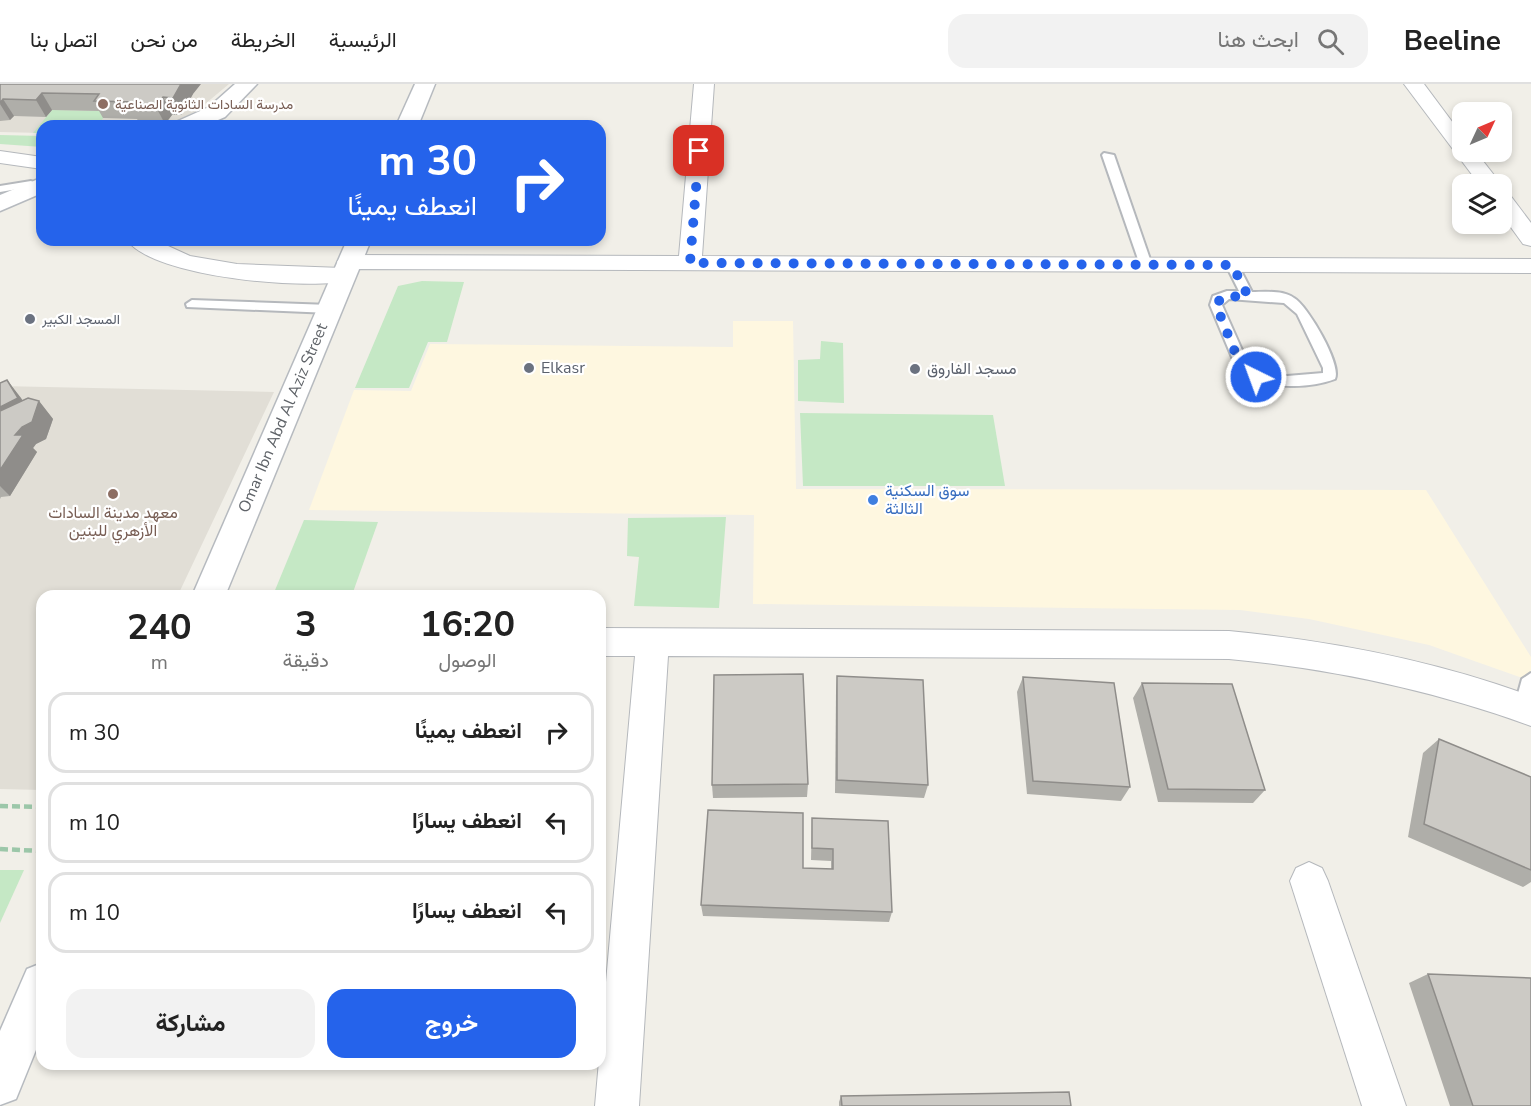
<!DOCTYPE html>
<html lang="ar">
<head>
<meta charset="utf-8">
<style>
	body { margin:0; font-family:"Nunito Sans",Vazirmatn,sans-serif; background:#f2f2f2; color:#222; direction:rtl; height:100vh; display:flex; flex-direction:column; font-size:22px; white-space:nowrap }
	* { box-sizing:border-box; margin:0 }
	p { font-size:20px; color:#767676 }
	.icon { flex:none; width:33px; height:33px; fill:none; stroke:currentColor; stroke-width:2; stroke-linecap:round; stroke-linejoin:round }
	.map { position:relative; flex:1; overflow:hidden; direction:ltr }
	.details { position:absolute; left:36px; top:506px; width:570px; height:480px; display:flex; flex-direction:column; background:#fff; border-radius:18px; box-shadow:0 3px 9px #0003; direction:rtl }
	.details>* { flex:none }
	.guide { position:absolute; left:36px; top:36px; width:570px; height:126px; border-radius:18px; box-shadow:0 3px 9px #0003; direction:rtl; background:#2563eb; color:#fff; overflow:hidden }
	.needle { width:39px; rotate:46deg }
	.buttons { position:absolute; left:1452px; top:18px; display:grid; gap:12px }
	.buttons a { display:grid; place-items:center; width:60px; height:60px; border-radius:12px; background:#fff; box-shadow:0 3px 9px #0003; font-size:30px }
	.pin { position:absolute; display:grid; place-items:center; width:51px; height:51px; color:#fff; margin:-26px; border-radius:12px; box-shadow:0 3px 9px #0006 }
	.me { position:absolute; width:66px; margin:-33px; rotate:318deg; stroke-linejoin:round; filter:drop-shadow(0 0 4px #0008) }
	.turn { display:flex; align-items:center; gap:21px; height:126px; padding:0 30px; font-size:27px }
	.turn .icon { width:78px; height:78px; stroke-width:2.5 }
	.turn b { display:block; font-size:42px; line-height:51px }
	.eta { display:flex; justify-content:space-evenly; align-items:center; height:102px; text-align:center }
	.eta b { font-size:36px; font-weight:700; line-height:42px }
	.button { display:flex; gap:12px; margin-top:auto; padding:12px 30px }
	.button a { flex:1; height:69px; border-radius:18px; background:#2563eb; color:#fff; font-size:24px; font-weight:700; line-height:69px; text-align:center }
	.button a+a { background:#f2f2f2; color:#222 }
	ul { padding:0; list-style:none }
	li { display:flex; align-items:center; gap:18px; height:81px; margin:0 12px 9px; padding:0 18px; border:3px solid #e0e0e0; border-radius:18px }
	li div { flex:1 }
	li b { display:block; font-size:22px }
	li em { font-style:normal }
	header { display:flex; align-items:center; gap:36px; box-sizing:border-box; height:84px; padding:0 30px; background:#fff; border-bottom:2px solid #e0e0e0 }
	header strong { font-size:28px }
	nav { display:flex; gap:33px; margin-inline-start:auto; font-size:21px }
	.search { width:420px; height:54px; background:#f2f2f2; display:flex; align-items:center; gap:15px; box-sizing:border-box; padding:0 21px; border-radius:18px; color:#767676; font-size:22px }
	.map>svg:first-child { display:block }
</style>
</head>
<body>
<header>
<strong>Beeline</strong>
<div class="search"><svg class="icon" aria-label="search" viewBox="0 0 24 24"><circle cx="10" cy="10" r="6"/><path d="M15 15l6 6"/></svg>ابحث هنا</div>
<nav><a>الرئيسية</a><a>الخريطة</a><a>من نحن</a><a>اتصل بنا</a></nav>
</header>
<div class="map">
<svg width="1531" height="1022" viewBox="0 0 1531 1022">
	<rect width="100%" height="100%" fill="#f1efe8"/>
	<polygon fill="#fef7e0" points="733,237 793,237 796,405 1426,406 1531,573 1531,597 1429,561 1309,535 1240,526 753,520 754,431 309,426 354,306 411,307 430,260 733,263"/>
	<g fill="#e1ded6">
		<polygon points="0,0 229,0 199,25 170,42 42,42 42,49 0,48"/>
		<polygon points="0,302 274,308 178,511 42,512 42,706 0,705"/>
	</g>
	<g fill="#c5e8c5">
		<polygon points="52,26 109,27 97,42 42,42 42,49 33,49"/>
		<polygon points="0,51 42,52 42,63 0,60"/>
		<polygon points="422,197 464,198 447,258 428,258 409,304 355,304 398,202"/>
		<polygon points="821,257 843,259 844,319 798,317 798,276 820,275"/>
		<polygon points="800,329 993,331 1005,402 803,402"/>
		<polygon points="726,433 719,524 634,522 639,473 627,472 628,434"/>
		<polygon points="304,436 378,438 352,511 273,511"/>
		<polygon points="0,786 24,786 0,839"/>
	</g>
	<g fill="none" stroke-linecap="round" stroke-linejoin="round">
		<defs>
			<g id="lane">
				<polygon points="1104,69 1114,71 1152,181 1150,184 1142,184 1140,181 1102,71"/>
				<polygon points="31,97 37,100 35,102 0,108 0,102"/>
				<path d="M1232,177l6,4 14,27c13,0 31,-2 42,6 14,8 48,67 41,81 -29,11 -68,9 -96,-5l-29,-69 3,-9 14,-5h12l-13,-26zM1229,215l55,4 13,11 26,54v5l-36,3 -37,-8 -28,-63z"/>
				<polygon points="192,216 330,221 337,225 330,229 187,223 186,220"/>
				<polygon points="1531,589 1531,626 1523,632 1517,630 1514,624 1522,595"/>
			</g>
			<g id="street">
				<path d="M694,0h20l-12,172 829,3v14l-1180,-4 5,6 -3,5c-43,11 -199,-2 -226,-40h28l35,16 47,8 105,4 -5,-6 4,-5 8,-2 330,1z"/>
				<polygon points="1404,0 1424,0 1462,51 1462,68 1476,68 1501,100 1479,100"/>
				<polygon points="0,67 42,73 42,85 0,79"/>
				<polygon points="1502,109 1510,111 1531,139 1531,162 1523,160 1502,131"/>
				<path d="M600,544l629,3c104,10 204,29 302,65v30c-99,-36 -198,-57 -302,-67l-561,-3 -29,450h-44l40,-450h-35z"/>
				<polygon points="1309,778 1322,784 1328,797 1406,1022 1362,1022 1290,797 1296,784"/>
			</g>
			<g id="secondary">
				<polygon points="235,0 257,0 225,33 204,42 175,42 178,37 209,23"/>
				<polygon points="415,0 435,0 418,42 396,42"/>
				<polygon points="36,96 42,98 42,109 0,127 0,111"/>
				<polygon points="347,156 371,156 225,512 192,512"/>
				<polygon points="42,879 42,951 16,1015 0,1021 0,947 27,885"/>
			</g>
		</defs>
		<use href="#lane" stroke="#b5b8bc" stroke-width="4"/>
		<use href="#street" stroke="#b5b8bc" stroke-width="2"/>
		<use href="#secondary" stroke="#b6babf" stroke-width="3"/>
		<g stroke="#9cc7a9" stroke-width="4.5" stroke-dasharray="8 4" stroke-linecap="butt">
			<polyline points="0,722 42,723"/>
			<polyline points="0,765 42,767"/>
		</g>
		<use href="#lane" fill="#fff" fill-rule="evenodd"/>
		<use href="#street" fill="#fff" fill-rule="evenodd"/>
		<use href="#secondary" fill="#fff" fill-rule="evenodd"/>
	</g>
	<g fill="#afaea9">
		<polygon points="0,0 193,10 181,31 172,31 165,40 140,40 137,35 103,34 99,27 52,26 46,33 14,32 10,36 0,37"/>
		<polygon points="7,296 23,317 39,317 53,335 46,355 36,360 33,364 37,368 10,412 1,413 0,415 0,299"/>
		<polygon points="837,592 928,701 924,714 835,709 836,607"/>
		<polygon points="1023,593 1130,703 1121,717 1027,710 1017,608"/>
		<polygon points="1142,599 1265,706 1253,719 1158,718 1133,614"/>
		<polygon points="1439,655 1531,693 1531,798 1523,803 1408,753 1423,669"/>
		<polygon points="808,700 807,713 713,714 712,701"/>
		<polygon points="812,734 892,828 889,838 703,832 701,821 803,784 831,785 831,777 811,776"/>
		<polygon points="1428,890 1531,1022 1450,1022 1409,899"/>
		<polygon points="841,1012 1071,1022 839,1022 839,1018"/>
	</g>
	<g fill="#8f8d8a">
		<polygon points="181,0 201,0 193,10 181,31 173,14"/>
		<polygon points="42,9 52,26 46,33 36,16"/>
		<polygon points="163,13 172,31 165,40 156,23"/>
		<polygon points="3,15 14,32 10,36 0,20"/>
		<polygon points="7,296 21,314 32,332 0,338 0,323"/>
		<polygon points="39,317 53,335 46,355 36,360 33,364 37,368 10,412 0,402 0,386 15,351"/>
	</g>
	<g fill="#cccac5" stroke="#8f8d8a" stroke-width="1.5">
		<polygon points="0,0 181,0 173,14 163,13 156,23 131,23 135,18 94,17 99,10 42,9 36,16 3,15 0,19"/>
		<polygon points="7,296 18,314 0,323 0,299"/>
		<polygon points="28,314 39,317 32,338 22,343 15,351 23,351 0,386 0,327"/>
		<polygon points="803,590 808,700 712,701 714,591"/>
		<polygon points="837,592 923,596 928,701 837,696"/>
		<polygon points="1023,593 1114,599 1130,703 1033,697"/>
		<polygon points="1142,599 1232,600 1265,706 1168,705"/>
		<polygon points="1439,655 1531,693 1531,786 1424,740"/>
		<polygon points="708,726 803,729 803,784 833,785 833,765 812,764 812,734 888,737 892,828 701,821"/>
		<polygon points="1428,890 1531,894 1531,1022 1473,1022"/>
		<polygon points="1069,1008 1071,1022 842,1022 841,1012"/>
	</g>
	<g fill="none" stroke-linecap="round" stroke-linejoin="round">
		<polyline stroke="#2563eb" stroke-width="10" stroke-dasharray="0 18" points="699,67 690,179 1232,181 1248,212 1222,213 1216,221 1241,283 1256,293"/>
	</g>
	<g fill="#8d6e63" stroke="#fff" stroke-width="2">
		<circle cx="103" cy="20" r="6"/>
		<circle cx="113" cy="410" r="6"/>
	</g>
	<g fill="#6b7280" stroke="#fff" stroke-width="2">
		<circle cx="30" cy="235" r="6"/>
		<circle cx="529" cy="284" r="6"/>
		<circle cx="915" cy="285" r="6"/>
	</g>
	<circle fill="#3f7fe0" stroke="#fff" stroke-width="2" cx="873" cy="416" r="6"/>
	<g text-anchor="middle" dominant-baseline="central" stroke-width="4.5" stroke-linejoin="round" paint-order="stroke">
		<g font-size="14" fill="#785e54" stroke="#fff" text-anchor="start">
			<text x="115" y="20">مدرسة السادات الثانوية الصناعية</text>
		</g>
		<g font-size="14" fill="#5b616d" stroke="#fff" text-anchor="start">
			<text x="42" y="235">المسجد الكبير</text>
		</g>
		<g font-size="16" fill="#5b616d" stroke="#fff" text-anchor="start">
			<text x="541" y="284">Elkasr</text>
			<text x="927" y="285">مسجد الفاروق</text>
		</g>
		<g font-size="16" fill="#5f6368" stroke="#fff">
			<text transform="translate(283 334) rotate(-67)">Omar Ibn Abd Al Aziz Street</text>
		</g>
		<g font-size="16" fill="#366cbe" stroke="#fff" text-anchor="start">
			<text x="885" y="407">سوق السكنية<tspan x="885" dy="18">الثالثة</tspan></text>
		</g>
		<g font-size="16" fill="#785e54" stroke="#fff">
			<text x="113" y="429">معهد مدينة السادات<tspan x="113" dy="18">الأزهري للبنين</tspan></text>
		</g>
	</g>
</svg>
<div class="buttons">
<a><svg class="needle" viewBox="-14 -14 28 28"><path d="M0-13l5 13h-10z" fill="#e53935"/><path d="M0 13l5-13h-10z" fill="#767676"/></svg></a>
<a><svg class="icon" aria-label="layers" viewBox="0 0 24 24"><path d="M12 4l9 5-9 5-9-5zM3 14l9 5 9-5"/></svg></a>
</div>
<div class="pin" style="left:699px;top:67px;background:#d93025"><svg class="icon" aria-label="arrive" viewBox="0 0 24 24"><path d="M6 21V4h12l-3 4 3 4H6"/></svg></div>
<svg class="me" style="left:1256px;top:293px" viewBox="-20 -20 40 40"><circle r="17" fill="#2563eb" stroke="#fff" stroke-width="3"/><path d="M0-11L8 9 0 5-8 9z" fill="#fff"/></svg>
<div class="guide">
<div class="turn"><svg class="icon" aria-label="right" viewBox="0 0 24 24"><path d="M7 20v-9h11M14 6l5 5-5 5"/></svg><div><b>30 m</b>انعطف يمينًا</div></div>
</div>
<section class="details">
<div class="eta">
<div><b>16:20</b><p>الوصول</p></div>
<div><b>3</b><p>دقيقة</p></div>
<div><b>240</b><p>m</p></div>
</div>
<ul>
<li><svg class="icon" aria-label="right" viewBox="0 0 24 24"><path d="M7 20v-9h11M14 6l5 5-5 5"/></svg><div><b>انعطف يمينًا</b></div><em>30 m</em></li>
<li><svg class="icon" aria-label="left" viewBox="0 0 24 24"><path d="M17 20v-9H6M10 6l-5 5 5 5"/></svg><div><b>انعطف يسارًا</b></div><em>10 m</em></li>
<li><svg class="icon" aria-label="left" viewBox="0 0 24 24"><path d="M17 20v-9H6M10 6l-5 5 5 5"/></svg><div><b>انعطف يسارًا</b></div><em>10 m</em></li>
</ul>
<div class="button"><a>خروج</a><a>مشاركة</a></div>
</section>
</div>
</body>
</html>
